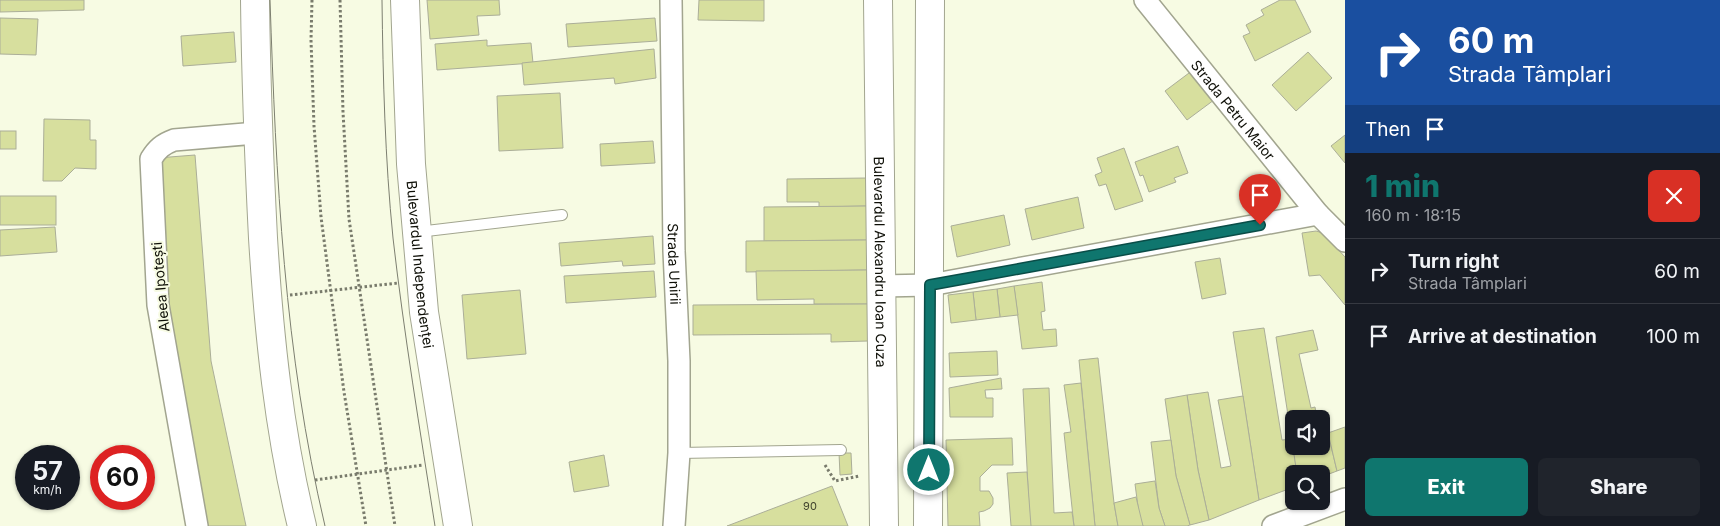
<!DOCTYPE html>
<html lang="en">
<head>
<meta charset="utf-8">
<style>
	body { margin:0; font-family:Inter,sans-serif; background:#20242c; color:#f1f3f6; height:100vh; display:flex; flex-direction:column; font-size:19px; white-space:nowrap }
	* { box-sizing:border-box; margin:0 }
	p { font-size:16px; color:#9ea1a6 }
	.icon { flex:none; width:28px; height:28px; fill:none; stroke:currentColor; stroke-width:2; stroke-linecap:round; stroke-linejoin:round }
	.map { position:relative; flex:1; overflow:hidden }
	.drawer { display:flex; flex-direction:column; background:#171b24; width:375px }
	.drawer>* { flex:none }
	.hud { background:#1a4fa0; color:#fff; overflow:hidden }
	.buttons { position:absolute; left:1285px; top:410px; display:grid; gap:10px }
	.buttons a { display:grid; place-items:center; width:45px; height:45px; border-radius:8px; background:#171b24; box-shadow:0 1px 4px #0004; font-size:25px }
	.speed { position:absolute; left:15px; top:445px; display:flex; gap:10px; font-size:25px; font-weight:700; text-align:center }
	.speed>* { display:grid; place-content:center; width:65px; height:65px; border-radius:50%; background:#171b24; box-shadow:0 1px 4px #0004; line-height:1 }
	.speed small { font-size:12px; font-weight:400 }
	.speed .limit { border:8px solid #d22; background:#fff; color:#111 }
	.pin { position:absolute; display:grid; place-items:center; width:42px; height:42px; color:#fff; margin:-51px -21px; border-radius:50% 50% 50% 0; rotate:-45deg; box-shadow:0 0 5px #0007 }
	.pin .icon { rotate:45deg }
	.me { position:absolute; width:55px; margin:-28px; rotate:0deg; stroke-linejoin:round; filter:drop-shadow(0 0 4px #0008) }
	.turn { display:flex; align-items:center; gap:18px; height:105px; padding:0 20px; font-size:22px }
	.turn .icon { width:65px; height:65px; stroke-width:2.5 }
	.turn b { display:block; font-size:35px; line-height:42px }
	.then { display:flex; align-items:center; height:48px; padding:0 20px; background:#0003; gap:10px; font-size:19px }
	.round { display:grid; place-items:center; flex:none; width:52px; height:52px; border-radius:8px; background:#20242c }
	.head { display:flex; align-items:center; justify-content:space-between; height:85px; padding:0 20px }
	h1 { font-size:30px; font-weight:800; line-height:38px; color:#0f766e }
	.cta { display:flex; gap:10px; margin-top:auto; padding:10px 20px }
	.cta a { flex:1; height:58px; border-radius:8px; background:#0f766e; color:#fff; font-size:20px; font-weight:800; line-height:58px; text-align:center }
	.cta a+a { background:#20242c; color:#f1f3f6 }
	ul { padding:0; list-style:none }
	li { display:flex; align-items:center; gap:15px; height:65px; padding:0 20px; border-top:1px solid #363941 }
	li div { flex:1 }
	li b { display:block; font-size:19px }
	li em { font-style:normal }
	main { display:flex; flex:1; min-height:0 }
	.map>svg:first-child { display:block }
</style>
</head>
<body>
<main>
<div class="map">
<svg width="1345" height="526" viewBox="0 0 1345 526">
	<rect width="100%" height="100%" fill="#f7fbe3"/>
	<g fill="#d7df9e" stroke="#abae98">
		<polygon points="0,0 84,0 84,10 0,12"/>
		<polygon points="427,0 499,0 500,15 477,16 479,35 430,39"/>
		<polygon points="699,0 764,0 764,21 698,20"/>
		<polygon points="1280,0 1295,0 1311,32 1255,61 1243,36 1250,33 1246,25 1264,15 1261,10"/>
		<polygon points="0,18 38,19 36,55 0,54"/>
		<polygon points="655,18 657,41 568,47 566,24"/>
		<polygon points="234,32 236,62 183,66 181,36"/>
		<polygon points="487,40 487,46 531,43 533,63 437,70 435,44"/>
		<polygon points="654,49 656,78 615,84 614,78 524,85 522,63"/>
		<polygon points="1308,52 1332,78 1296,111 1272,85"/>
		<polygon points="1197,67 1218,97 1187,120 1165,91"/>
		<polygon points="560,93 563,148 499,151 497,96"/>
		<polygon points="44,119 90,120 90,140 96,140 96,169 75,168 62,181 43,181"/>
		<rect x="0" y="131" width="16" height="18"/>
		<polygon points="1345,135 1345,163 1331,146"/>
		<polygon points="653,141 655,163 601,166 600,144"/>
		<polygon points="1178,146 1188,173 1174,178 1176,182 1149,192 1143,175 1140,176 1135,162"/>
		<polygon points="1124,148 1143,201 1115,210 1106,184 1099,186 1095,175 1102,172 1097,158"/>
		<polygon points="195,155 211,361 246,526 203,526 171,370 157,158"/>
		<polygon points="867,178 867,206 819,207 819,202 787,202 787,179"/>
		<rect x="0" y="196" width="56" height="29"/>
		<polygon points="1078,197 1084,228 1032,240 1025,209"/>
		<polygon points="867,206 867,240 764,241 764,207"/>
		<polygon points="1004,215 1010,245 957,257 951,226"/>
		<polygon points="55,227 57,252 0,256 0,230"/>
		<polygon points="1316,231 1323,233 1345,257 1345,305 1320,275 1309,276 1302,233"/>
		<polygon points="653,236 655,264 623,266 622,261 561,266 559,243"/>
		<polygon points="867,240 867,270 746,272 746,241"/>
		<polygon points="1220,258 1226,294 1202,299 1195,262"/>
		<polygon points="867,270 868,304 814,304 814,299 757,300 756,271"/>
		<polygon points="654,271 656,297 566,303 564,276"/>
		<polygon points="1042,282 1045,311 1041,312 1043,330 1056,329 1057,346 1022,349 1014,286"/>
		<polygon points="1014,286 1018,315 1000,317 997,289"/>
		<polygon points="997,289 1000,317 976,320 973,292"/>
		<polygon points="520,290 526,354 467,359 462,295"/>
		<polygon points="973,292 976,320 951,323 948,295"/>
		<polygon points="868,304 868,341 831,342 831,334 693,335 693,305"/>
		<polygon points="1264,328 1282,440 1292,439 1297,474 1294,474 1294,487 1259,500 1233,332"/>
		<polygon points="1313,330 1318,350 1299,354 1311,408 1315,407 1317,419 1294,419 1294,446 1321,446 1321,426 1326,425 1337,471 1321,477 1321,474 1297,474 1276,337"/>
		<polygon points="997,351 998,375 950,377 949,353"/>
		<polygon points="1098,358 1114,503 1118,526 1095,526 1079,360"/>
		<polygon points="1001,378 1002,389 985,390 986,398 993,398 993,417 950,417 949,388"/>
		<polygon points="1081,383 1095,526 1074,526 1064,433 1071,432 1064,385"/>
		<polygon points="1049,388 1054,513 1072,512 1074,526 1030,526 1023,389"/>
		<polygon points="1208,392 1221,468 1231,466 1218,400 1243,396 1259,500 1209,520 1198,470 1187,395"/>
		<polygon points="1187,395 1198,470 1209,520 1190,525 1176,476 1165,399"/>
		<polygon points="1345,427 1345,468 1337,471 1328,433"/>
		<polygon points="1012,438 1013,465 992,465 980,477 980,491 989,491 993,498 993,504 990,508 984,511 979,512 980,526 948,526 946,440"/>
		<polygon points="1171,440 1176,476 1190,525 1187,526 1165,526 1159,508 1151,442"/>
		<polygon points="839,453 851,453 852,474 840,475"/>
		<polygon points="604,455 609,486 574,492 569,462"/>
		<polygon points="1027,472 1031,526 1011,526 1007,473"/>
		<polygon points="1155,481 1159,508 1165,526 1143,526 1139,514 1135,484"/>
		<polygon points="832,486 848,526 727,526"/>
		<polygon points="1136,497 1143,526 1118,526 1114,503"/>
	</g>
	<g fill="none" stroke-linecap="round" stroke-linejoin="round">
		<defs>
			<g id="lane">
				<polyline points="418,232 562,215"/>
				<polyline points="679,453 841,450"/>
			</g>
			<g id="street">
				<path id="s1" d="M671,0l3,251 5,110v92l-5,73"/>
				<path id="s2" d="M1145,0l173,214 27,27"/>
				<polyline points="881,286 930,285 1318,214"/>
				<path d="M197,526l-39,-221 -7,-146c6,-10 12,-15 23,-19l83,-7"/>
				<polyline points="1273,526 1345,499"/>
			</g>
			<g id="primary">
				<path d="M255,0c1,79 4,159 8,238 6,97 16,194 39,288"/>
				<path id="s3" d="M405,0l6,164 13,148 34,214"/>
				<path id="s4" d="M878,0l6,526"/>
				<polyline points="928,526 930,0"/>
			</g>
		</defs>
		<use href="#lane" stroke="#a2a58f" stroke-width="12"/>
		<use href="#street" stroke="#a2a58f" stroke-width="24"/>
		<use href="#primary" stroke="#a2a58f" stroke-width="30"/>
		<g stroke="#797b6c" stroke-width="3" stroke-dasharray="2.5 2.5" stroke-linecap="butt">
			<polyline points="312,0 311,40 314,126 321,217 344,392 366,526"/>
			<polyline points="340,0 343,112 349,219 395,526"/>
			<polyline points="290,295 398,283"/>
			<polyline points="825,465 835,481 859,476"/>
			<polyline points="315,480 423,465"/>
		</g>
		<use href="#lane" stroke="#fff" stroke-width="10"/>
		<use href="#street" stroke="#fff" stroke-width="21"/>
		<use href="#primary" stroke="#fff" stroke-width="28"/>
		<g stroke="#7d7f70" stroke-width="1">
			<path d="M270,0c6,177 14,353 55,526"/>
			<path d="M382,0c1,79 3,159 11,238 11,96 27,192 42,288"/>
		</g>
	</g>
	<g fill="none" stroke-linecap="round" stroke-linejoin="round">
		<defs>
			<polyline id="route" points="929,470 930,285 1260,225"/>
		</defs>
		<use href="#route" stroke="#0a4d48" stroke-width="12"/>
		<use href="#route" stroke="#0f766e" stroke-width="9"/>
	</g>
	<g text-anchor="middle" dominant-baseline="central" stroke-width="4" stroke-linejoin="round" paint-order="stroke">
		<g font-size="11" fill="#40432d">
			<text x="810" y="506">90</text>
		</g>
		<g font-size="14" fill="#0e0f07" stroke="#f7fbe3">
			<text stroke="none"><textPath href="#s2" startOffset="141">Strada Petru Maior</textPath></text>
			<text stroke="none"><textPath href="#s1" startOffset="264">Strada Unirii</textPath></text>
			<text stroke="none"><textPath href="#s4" startOffset="262">Bulevardul Alexandru Ioan Cuza</textPath></text>
			<text stroke="none"><textPath href="#s3" startOffset="265">Bulevardul Independenței</textPath></text>
			<text transform="translate(160 287) rotate(-95)">Aleea Ipotești</text>
		</g>
	</g>
</svg>
<div class="buttons">
<a><svg class="icon" aria-label="sound" viewBox="0 0 24 24"><path d="M4 9h4l5-4v14l-5-4H4zM17 9q2 3 0 6"/></svg></a>
<a><svg class="icon" aria-label="search" viewBox="0 0 24 24"><circle cx="10" cy="10" r="6"/><path d="M15 15l6 6"/></svg></a>
</div>
<div class="speed"><div>57<small>km/h</small></div><div class="limit">60</div></div>
<div class="pin" style="left:1260px;top:225px;background:#d93025"><svg class="icon" aria-label="arrive" viewBox="0 0 24 24"><path d="M6 21V4h12l-3 4 3 4H6"/></svg></div>
<svg class="me" style="left:929px;top:470px" viewBox="-20 -20 40 40"><circle r="17" fill="#0f766e" stroke="#fff" stroke-width="3"/><path d="M0-11L8 9 0 5-8 9z" fill="#fff"/></svg>
</div>
<section class="drawer">
<div class="hud">
<div class="turn"><svg class="icon" aria-label="right" viewBox="0 0 24 24"><path d="M7 20v-9h11M14 6l5 5-5 5"/></svg><div><b>60 m</b>Strada Tâmplari</div></div>
<div class="then">Then<svg class="icon" aria-label="arrive" viewBox="0 0 24 24"><path d="M6 21V4h12l-3 4 3 4H6"/></svg></div>
</div>
<div class="head"><div><h1>1 min</h1><p>160 m · 18:15</p></div><a class="round" style="background:#d93025;color:#fff"><svg class="icon" aria-label="close" viewBox="0 0 24 24"><path d="M6 6l12 12M18 6L6 18"/></svg></a></div>
<ul>
<li><svg class="icon" aria-label="right" viewBox="0 0 24 24"><path d="M7 20v-9h11M14 6l5 5-5 5"/></svg><div><b>Turn right</b><p>Strada Tâmplari</p></div><em>60 m</em></li>
<li><svg class="icon" aria-label="arrive" viewBox="0 0 24 24"><path d="M6 21V4h12l-3 4 3 4H6"/></svg><div><b>Arrive at destination</b></div><em>100 m</em></li>
</ul>
<div class="cta"><a>Exit</a><a>Share</a></div>
</section>
</main>
</body>
</html>
